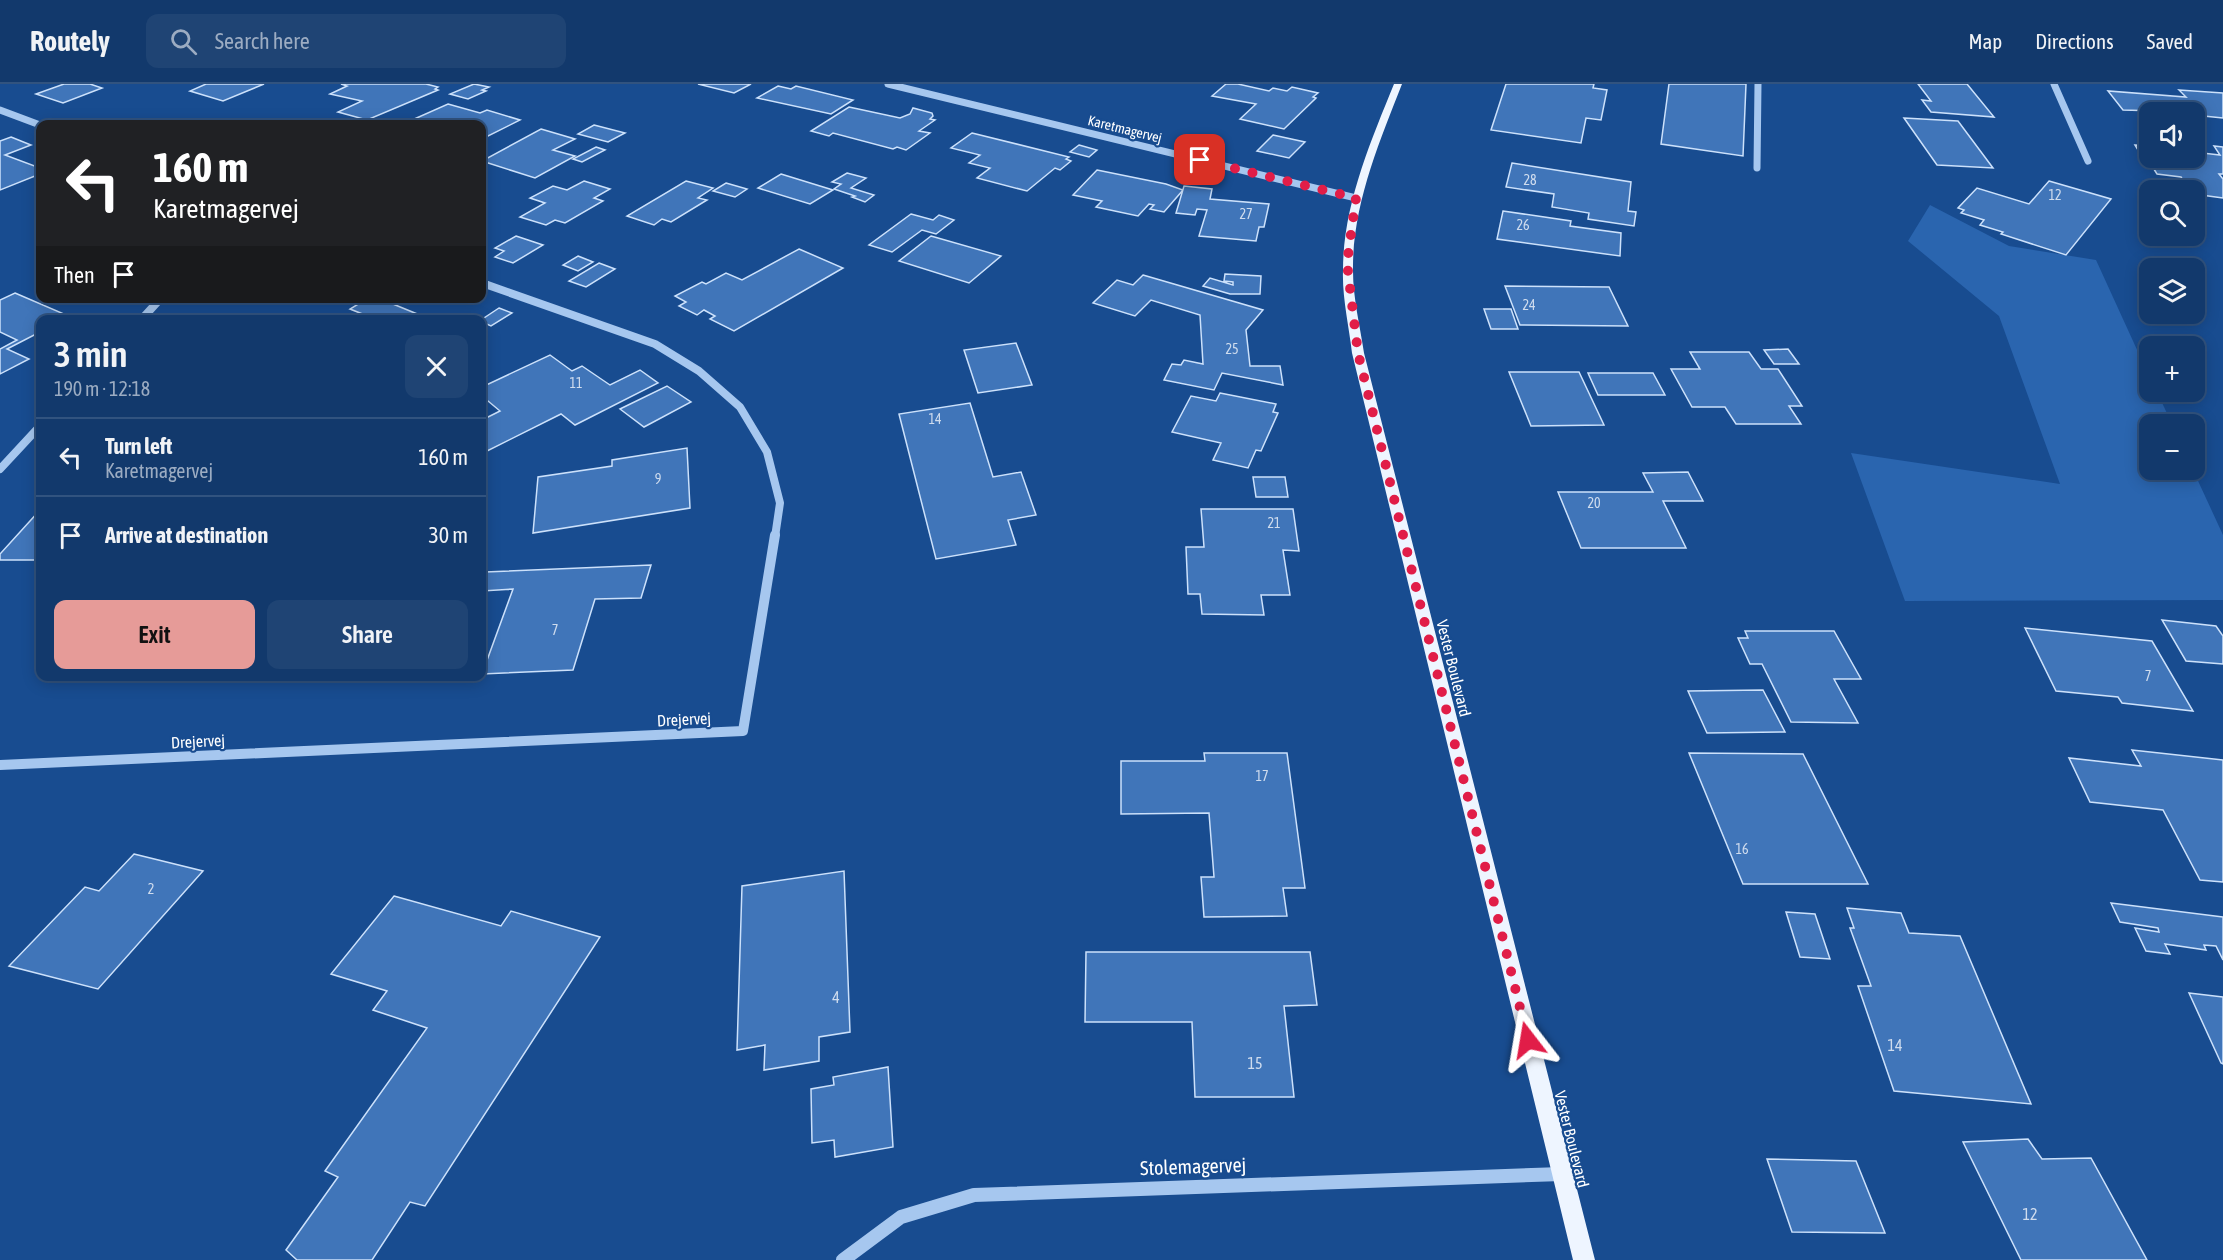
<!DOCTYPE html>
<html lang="en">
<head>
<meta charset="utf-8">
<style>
	body { margin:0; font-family:"Asap Condensed",sans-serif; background:#1f4474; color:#f1f3f6; height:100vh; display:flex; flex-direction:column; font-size:22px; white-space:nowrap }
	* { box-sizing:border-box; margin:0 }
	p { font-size:20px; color:#9cacc2 }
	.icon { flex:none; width:33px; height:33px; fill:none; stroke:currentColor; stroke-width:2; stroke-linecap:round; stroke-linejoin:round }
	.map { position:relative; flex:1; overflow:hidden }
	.panel { position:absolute; left:36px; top:231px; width:450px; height:366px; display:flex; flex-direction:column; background:#12396c; border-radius:12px; box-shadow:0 3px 15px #0003,0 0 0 2px #31537f }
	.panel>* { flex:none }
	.top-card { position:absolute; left:36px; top:36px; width:450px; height:183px; border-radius:12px; box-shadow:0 3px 15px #0003,0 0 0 2px #31537f; background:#202124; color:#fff; overflow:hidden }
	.buttons { position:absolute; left:2139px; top:18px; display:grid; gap:12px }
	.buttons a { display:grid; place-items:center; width:66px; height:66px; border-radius:12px; background:#12396c; box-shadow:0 3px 15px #0003,0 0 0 2px #31537f; font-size:30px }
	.pin { position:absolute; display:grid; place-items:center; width:51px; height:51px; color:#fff; margin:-26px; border-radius:12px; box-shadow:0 3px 9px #0006 }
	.me { position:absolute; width:66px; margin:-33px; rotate:346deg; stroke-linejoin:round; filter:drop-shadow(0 0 4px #0008) }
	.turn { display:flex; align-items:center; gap:21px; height:126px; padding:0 18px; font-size:27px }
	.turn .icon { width:78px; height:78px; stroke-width:2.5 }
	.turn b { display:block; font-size:42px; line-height:51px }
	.then { display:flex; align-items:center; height:57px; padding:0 18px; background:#0003; gap:12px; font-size:22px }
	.round { display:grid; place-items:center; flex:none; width:63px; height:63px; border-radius:12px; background:#1f4474 }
	.overview { display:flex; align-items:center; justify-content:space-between; height:102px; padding:0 18px }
	h1 { font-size:36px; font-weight:600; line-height:45px }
	.primary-button { display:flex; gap:12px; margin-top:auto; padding:12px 18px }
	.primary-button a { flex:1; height:69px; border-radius:12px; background:#e69b98; color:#111; font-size:24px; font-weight:600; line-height:69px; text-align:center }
	.primary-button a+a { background:#1f4474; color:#f1f3f6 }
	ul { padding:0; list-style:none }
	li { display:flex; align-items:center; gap:18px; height:78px; padding:0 18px; border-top:2px solid #31537f }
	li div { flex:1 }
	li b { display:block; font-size:22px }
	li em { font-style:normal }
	header { display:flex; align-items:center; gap:36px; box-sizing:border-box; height:84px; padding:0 30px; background:#12396c; border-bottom:2px solid #31537f }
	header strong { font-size:28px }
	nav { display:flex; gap:33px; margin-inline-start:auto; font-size:21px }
	.search { width:420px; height:54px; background:#1f4474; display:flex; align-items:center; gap:15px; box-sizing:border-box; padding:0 21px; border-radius:12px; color:#9cacc2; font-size:22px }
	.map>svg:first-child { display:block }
</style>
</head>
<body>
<header>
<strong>Routely</strong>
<div class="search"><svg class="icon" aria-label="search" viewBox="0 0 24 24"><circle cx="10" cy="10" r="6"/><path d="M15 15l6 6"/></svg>Search here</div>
<nav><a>Map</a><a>Directions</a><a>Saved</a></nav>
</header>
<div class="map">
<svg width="2223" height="1176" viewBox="0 0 2223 1176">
	<rect width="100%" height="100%" fill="#184c90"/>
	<polygon fill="#2a65af" points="1930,121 2009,162 2096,176 2149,292 2150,308 2157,308 2172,340 2150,340 2150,386 2193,386 2223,451 2223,516 1905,517 1851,369 2060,400 1999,232 1908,157"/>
	<g fill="#4075b9" stroke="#cce1fb" stroke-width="1.5">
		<polygon points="64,0 90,0 102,4 63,19 36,10"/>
		<polygon points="206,0 264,0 223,17 190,7"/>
		<polygon points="341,0 426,0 438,3 435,5 438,6 367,36 338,28 362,17 330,10 347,2"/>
		<polygon points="474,0 489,3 482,6 486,7 468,15 450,10"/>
		<polygon points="698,0 751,0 734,9"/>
		<polygon points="1226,0 1238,0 1269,7 1273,4 1287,7 1292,3 1318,9 1313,13 1316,14 1284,45 1240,35 1256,20 1212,12"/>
		<polygon points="1506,0 1594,0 1593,4 1607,6 1601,36 1586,34 1581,59 1491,46"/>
		<polygon points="1669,0 1746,0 1743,72 1661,60"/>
		<polygon points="1918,0 1967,0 1994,33 1931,28 1922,16 1931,17"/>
		<polygon points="778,2 791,5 796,2 853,16 831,30 757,14"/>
		<polygon points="2179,6 2223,9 2223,34 2194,31 2194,28 2123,26 2108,7 2186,13"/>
		<polygon points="448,20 480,29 487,26 520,36 482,55 482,40 403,40"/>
		<polygon points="849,23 900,34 910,30 913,24 932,29 933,32 930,35 935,36 919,47 930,49 906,66 897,63 893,65 833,49 829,52 811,47"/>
		<polygon points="1904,34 1958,37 1993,84 1937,81"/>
		<polygon points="594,41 625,49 608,58 578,50"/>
		<polygon points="541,45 575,55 553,66 575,72 535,94 482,77"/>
		<polygon points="972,49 1069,73 1066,75 1071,77 1060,86 1055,84 1027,107 977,94 990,84 969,79 980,71 951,64"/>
		<polygon points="1273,51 1305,58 1289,74 1257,67"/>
		<polygon points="11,53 31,61 5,71 40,84 40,90 0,106 0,57"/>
		<polygon points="1079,61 1097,66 1089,73 1070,68"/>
		<polygon points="2135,61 2150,62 2150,74 2194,74 2194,68 2220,71 2214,62 2223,63 2223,90 2219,90 2223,95 2223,114 2194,110 2194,106 2189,106 2181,93 2157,90 2152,82 2148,82"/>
		<polygon points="596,63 605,66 582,78 573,75"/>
		<polygon points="1512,79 1631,98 1628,127 1636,128 1634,142 1588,135 1589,129 1552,123 1554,110 1506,103"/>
		<polygon points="1097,86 1166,100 1183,106 1164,128 1150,125 1154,121 1149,120 1138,132 1096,123 1102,117 1073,111"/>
		<polygon points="847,89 866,94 851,104 874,111 865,118 852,113 855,112 834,105 841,100 832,98"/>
		<polygon points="781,90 833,106 810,120 758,104"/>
		<polygon points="584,97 610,105 594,114 603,117 565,139 555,136 546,141 520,133 545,119 530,114 553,102 567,106"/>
		<polygon points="686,97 713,104 698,114 707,116 671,138 662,135 654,141 627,132"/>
		<polygon points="2049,97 2111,115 2066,171 2001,150 2003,148 1980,141 1984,136 1961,129 1964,126 1958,124 1977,104 2029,120"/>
		<polygon points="726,99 747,105 735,113 713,107"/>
		<polygon points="1184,102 1212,105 1210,115 1269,120 1264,143 1259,143 1256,157 1199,152 1207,126 1197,125 1195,131 1176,129"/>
		<polygon points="1503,127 1571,137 1570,142 1621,149 1620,172 1497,155"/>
		<polygon points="911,130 933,136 939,131 954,136 936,150 922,146 892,168 869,161"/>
		<polygon points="516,152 543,161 513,179 495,173 504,167 495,164"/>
		<polygon points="931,152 1001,172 969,199 899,177"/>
		<polygon points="799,165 843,184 734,247 710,235 715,232 704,226 697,231 679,222 686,218 675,212 702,198 706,200 726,189 742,196"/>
		<polygon points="578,172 593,178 578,187 563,181"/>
		<polygon points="599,179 615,185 586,203 569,197"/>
		<polygon points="1225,190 1261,192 1260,210 1230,210 1203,202 1210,194 1233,201 1233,198 1224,197"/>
		<polygon points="1143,191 1263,226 1246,246 1250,282 1280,282 1283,301 1222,289 1214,306 1164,296 1172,280 1181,281 1184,276 1203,280 1200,231 1151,216 1135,232 1093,219 1117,196 1133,201"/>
		<polygon points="1505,202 1609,203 1628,242 1520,241"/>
		<polygon points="15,209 71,233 66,236 40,236 40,248 7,265 29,275 0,290 0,265 17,256 0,248 0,216"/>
		<polygon points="368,214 393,214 388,218 432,236 357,236 365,231 350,225"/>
		<polygon points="499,224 512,229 491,242 482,238 481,236"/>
		<polygon points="1484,225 1511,225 1518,245 1491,245"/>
		<polygon points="1016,259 1032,301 978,309 964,266"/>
		<polygon points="1788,265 1799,280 1774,280 1764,266"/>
		<polygon points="1690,268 1749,268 1761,285 1778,285 1802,322 1789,322 1801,340 1736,340 1725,323 1692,323 1671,285 1700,285"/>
		<polygon points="550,271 572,287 582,282 610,301 640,286 658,299 575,341 561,330 485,368 482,365 482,336 500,327 482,312 482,303"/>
		<polygon points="1509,288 1579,288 1604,341 1531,342"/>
		<polygon points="1588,289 1653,289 1665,311 1598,311"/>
		<polygon points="667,302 691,318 644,343 620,325"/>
		<polygon points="1220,309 1276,320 1273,328 1278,329 1261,367 1256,366 1248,384 1213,376 1221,359 1172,348 1191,312 1216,317"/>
		<polygon points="970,319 993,393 1021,388 1036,431 1008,436 1016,461 936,475 899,330"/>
		<polygon points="687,364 690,424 533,449 538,393 612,382 612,376"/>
		<polygon points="1688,388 1703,417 1663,417 1686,464 1581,464 1558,408 1653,408 1643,389"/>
		<polygon points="1253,393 1285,393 1288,413 1256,413"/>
		<polygon points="1201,425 1293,425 1299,467 1283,466 1290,511 1261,511 1264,531 1202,530 1200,510 1188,510 1186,463 1204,463"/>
		<polygon points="40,426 40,476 0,476 0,470"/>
		<polygon points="651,481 641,514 595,515 573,586 482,590 513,505 482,507 482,497 485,488"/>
		<polygon points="2162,536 2216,542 2223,552 2223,580 2186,577"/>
		<polygon points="2025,544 2152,557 2193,627 2122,619 2118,613 2056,607"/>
		<polygon points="1745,547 1834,547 1861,595 1834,595 1858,639 1791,638 1762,580 1750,580 1738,554 1748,554"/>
		<polygon points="1763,606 1785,648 1707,649 1688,607"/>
		<polygon points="2132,666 2223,676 2223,798 2200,796 2163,726 2090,718 2069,674 2141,682"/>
		<polygon points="1204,669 1287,669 1305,804 1283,804 1287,832 1204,833 1201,793 1214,793 1209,729 1121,730 1121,677 1205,677"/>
		<polygon points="1689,669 1803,670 1868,800 1743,800"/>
		<polygon points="134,770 203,787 98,905 9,882 85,803 99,807"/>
		<polygon points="844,787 850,948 819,953 819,977 764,986 765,961 737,966 742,802"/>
		<polygon points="394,812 501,842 511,827 600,853 425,1122 410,1118 372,1176 297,1176 286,1166 338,1093 325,1087 427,944 373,926 387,907 331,890"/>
		<polygon points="2111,819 2223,833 2223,876 2216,862 2204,861 2206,866 2165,860 2170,870 2146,867 2135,844 2159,848 2158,844 2120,838"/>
		<polygon points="1847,824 1901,829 1909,849 1960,852 2031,1020 1894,1007 1858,902 1871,902 1850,844 1854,844"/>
		<polygon points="1786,828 1815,830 1830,875 1800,873"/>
		<polygon points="1086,868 1310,868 1317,921 1284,922 1294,1013 1195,1013 1192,938 1085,938"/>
		<polygon points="2189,909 2223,913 2223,980 2221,979"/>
		<polygon points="888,983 893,1063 835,1073 834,1056 812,1059 811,1005 834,1001 833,993"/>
		<polygon points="2028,1055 2042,1075 2091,1074 2147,1176 2021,1176 1963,1058"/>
		<polygon points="1767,1075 1856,1077 1885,1149 1792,1148"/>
	</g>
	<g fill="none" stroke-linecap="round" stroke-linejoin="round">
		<g stroke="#a6c7ef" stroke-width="7">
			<polyline points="888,0 1356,114"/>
			<polyline points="2054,0 2088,77"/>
			<polyline points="0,26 40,41"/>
			<polyline points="1757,84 1758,0"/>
			<polyline points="482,199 486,200"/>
		</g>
		<g stroke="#a6c7ef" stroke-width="8">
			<polyline points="482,199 655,260 699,287 740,323 767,368 780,419 775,453"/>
			<polyline points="141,236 161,214"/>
			<polyline points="0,385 40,342"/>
		</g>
		<polyline stroke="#a6c7ef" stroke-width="10" points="0,681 743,647 775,451"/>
		<polyline stroke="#a6c7ef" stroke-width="14" points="843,1176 901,1133 974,1111 1562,1090"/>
		<path fill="#eef5ff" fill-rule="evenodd" d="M1394,0h8c-23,59 -50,122 -49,187 0,27 7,55 11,82l231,907h-22l-221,-907c-3,-27 -10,-55 -9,-83 0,-64 27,-127 51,-186z"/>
	</g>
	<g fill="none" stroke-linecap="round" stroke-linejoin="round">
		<polyline stroke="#e11d48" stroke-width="10" stroke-dasharray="0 18" points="1200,76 1356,114 1347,179 1358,269 1528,956"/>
	</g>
	<g text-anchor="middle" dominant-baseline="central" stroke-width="4.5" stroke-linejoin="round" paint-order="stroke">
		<g font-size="14" fill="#fff" stroke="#184c90">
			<text transform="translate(1125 45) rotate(14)">Karetmagervej</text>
		</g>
		<g font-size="14" fill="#cfdcee">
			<text x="1530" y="96">28</text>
			<text x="2055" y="111">12</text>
			<text x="1246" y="130">27</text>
			<text x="1523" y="141">26</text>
			<text x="1529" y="221">24</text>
			<text x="1232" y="265">25</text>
			<text x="576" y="299">11</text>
			<text x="935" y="335">14</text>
			<text x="658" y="395">9</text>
			<text x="1594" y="419">20</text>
			<text x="1274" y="439">21</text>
			<text x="555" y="546">7</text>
			<text x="2148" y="592">7</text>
			<text x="1262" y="692">17</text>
			<text x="1742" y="765">16</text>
			<text x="151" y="805">2</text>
		</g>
		<g font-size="16" fill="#fff" stroke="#184c90">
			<text transform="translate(1454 584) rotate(76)">Vester Boulevard</text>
			<text transform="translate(684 635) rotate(-3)">Drejervej</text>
			<text transform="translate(198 657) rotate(-3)">Drejervej</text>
			<text transform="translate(1572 1055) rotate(76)">Vester Boulevard</text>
		</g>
		<g font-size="16" fill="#cfdcee">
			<text x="836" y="913">4</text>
			<text x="1895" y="961">14</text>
			<text x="1255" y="979">15</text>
			<text x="2030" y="1130">12</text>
		</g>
		<g font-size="20" fill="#fff" stroke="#184c90">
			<text transform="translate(1193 1082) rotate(-2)">Stolemagervej</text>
		</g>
	</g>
</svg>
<div class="buttons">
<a><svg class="icon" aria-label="sound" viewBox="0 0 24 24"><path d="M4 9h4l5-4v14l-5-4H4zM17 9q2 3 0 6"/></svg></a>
<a><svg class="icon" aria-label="search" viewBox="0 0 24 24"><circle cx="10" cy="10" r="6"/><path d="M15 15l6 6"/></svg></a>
<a><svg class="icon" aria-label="layers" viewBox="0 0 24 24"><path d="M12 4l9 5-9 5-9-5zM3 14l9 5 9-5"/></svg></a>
<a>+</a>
<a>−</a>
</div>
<div class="pin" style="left:1200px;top:76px;background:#d93025"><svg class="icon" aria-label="arrive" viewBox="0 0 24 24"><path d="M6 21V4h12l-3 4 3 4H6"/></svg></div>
<svg class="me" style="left:1528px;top:956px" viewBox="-20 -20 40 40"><path d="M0-17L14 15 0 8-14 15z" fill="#e11d48" stroke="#fff" stroke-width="4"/></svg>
<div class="top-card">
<div class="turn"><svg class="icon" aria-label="left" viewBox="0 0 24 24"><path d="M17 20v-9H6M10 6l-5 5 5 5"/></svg><div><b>160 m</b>Karetmagervej</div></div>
<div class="then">Then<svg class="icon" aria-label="arrive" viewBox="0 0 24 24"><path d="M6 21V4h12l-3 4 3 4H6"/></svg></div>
</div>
<section class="panel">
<div class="overview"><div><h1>3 min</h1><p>190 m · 12:18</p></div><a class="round"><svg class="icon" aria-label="close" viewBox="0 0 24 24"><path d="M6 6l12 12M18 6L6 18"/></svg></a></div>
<ul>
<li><svg class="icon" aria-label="left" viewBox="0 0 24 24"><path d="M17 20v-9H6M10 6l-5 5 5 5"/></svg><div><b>Turn left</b><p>Karetmagervej</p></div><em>160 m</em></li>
<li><svg class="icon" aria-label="arrive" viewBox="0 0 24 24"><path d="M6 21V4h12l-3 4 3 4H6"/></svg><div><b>Arrive at destination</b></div><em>30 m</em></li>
</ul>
<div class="primary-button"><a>Exit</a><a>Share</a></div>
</section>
</div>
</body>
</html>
